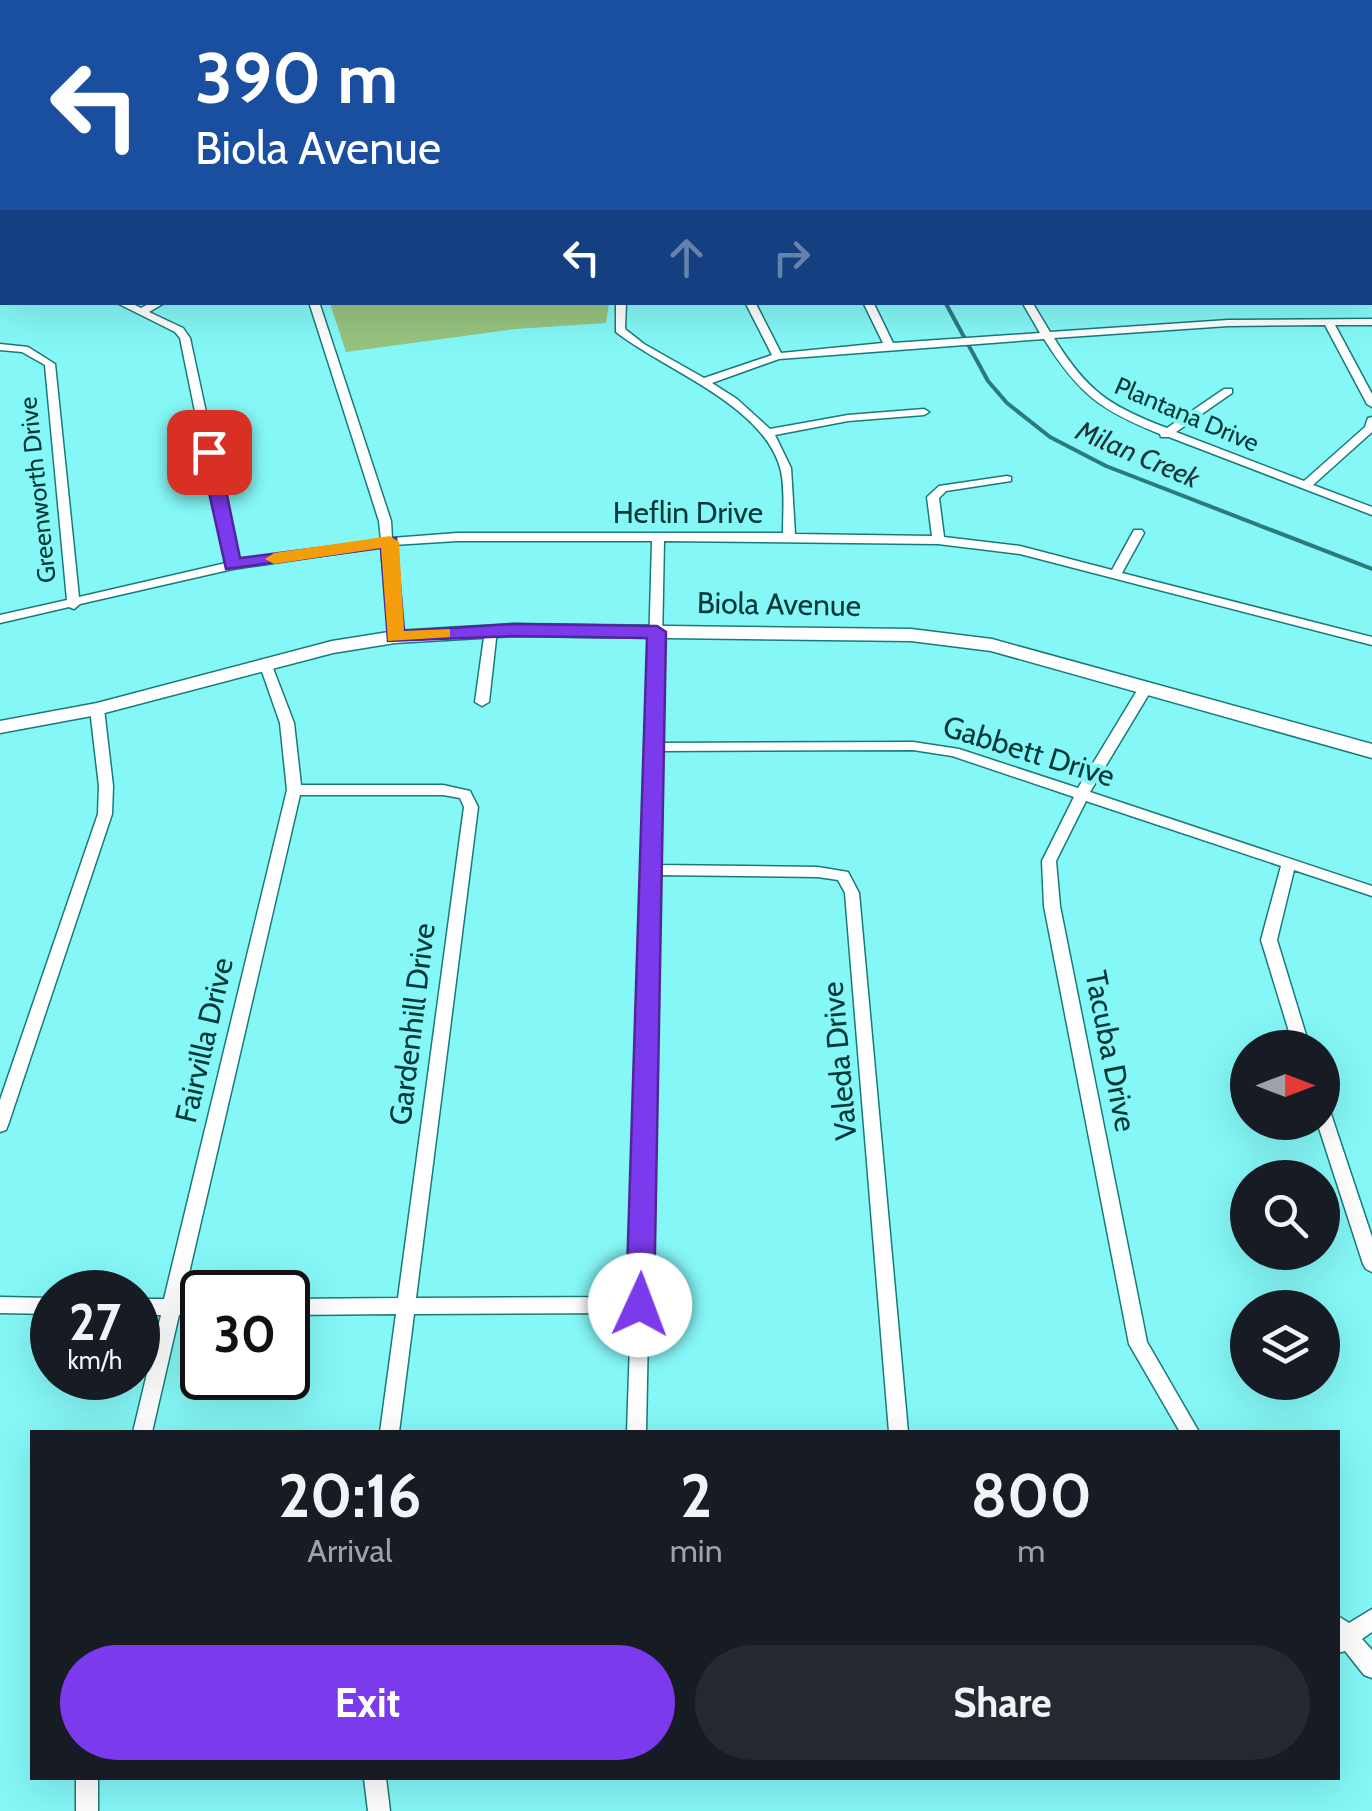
<!DOCTYPE html>
<html lang="en">
<head>
<meta charset="utf-8">
<style>
	body { margin:0; font-family:Cabin,sans-serif; background:#242831; color:#f1f3f6; height:100vh; display:flex; flex-direction:column; font-size:38px; white-space:nowrap }
	* { box-sizing:border-box; margin:0 }
	p { font-size:32px; color:#9ea1a6 }
	.icon { flex:none; width:55px; height:55px; fill:none; stroke:currentColor; stroke-width:2; stroke-linecap:round; stroke-linejoin:round }
	.map { position:relative; flex:1; overflow:hidden }
	.sheet { position:absolute; left:30px; top:1430px; width:1310px; height:350px; display:flex; flex-direction:column; background:#171b24; border-radius:0px; box-shadow:0 10px 40px #0002 }
	.sheet>* { flex:none }
	.banner { position:absolute; left:0px; top:0px; width:1372px; height:305px; box-shadow:0 10px 40px #0002; background:#1a4fa0; color:#fff; overflow:hidden }
	.needle { width:65px; rotate:90deg }
	.controls { position:absolute; left:1230px; top:1030px; display:grid; gap:20px }
	.controls a { display:grid; place-items:center; width:110px; height:110px; border-radius:50%; background:#171b24; box-shadow:0 10px 40px #0002; font-size:50px }
	.speed { position:absolute; left:30px; top:1270px; display:flex; gap:20px; font-size:50px; font-weight:700; text-align:center }
	.speed>* { display:grid; place-content:center; width:130px; height:130px; border-radius:50%; background:#171b24; box-shadow:0 10px 40px #0002; line-height:1 }
	.speed small { font-size:25px; font-weight:400 }
	.speed .limit { border:5px solid #111; border-radius:15px; background:#fff; color:#111 }
	.pin { position:absolute; display:grid; place-items:center; width:85px; height:85px; color:#fff; margin:-42px; border-radius:20px; box-shadow:0 5px 15px #0006 }
	.me { position:absolute; width:110px; margin:-55px; rotate:2deg; stroke-linejoin:round; filter:drop-shadow(0 0 8px #0008) }
	.turn { display:flex; align-items:center; gap:35px; height:210px; padding:0 30px; font-size:45px }
	.turn .icon { width:130px; height:130px; stroke-width:2.5 }
	.turn b { display:block; font-size:70px; line-height:85px }
	.lanes { display:flex; align-items:center; height:95px; padding:0 30px; background:#0003; justify-content:center; gap:50px; direction:ltr }
	.lanes .off { opacity:.35 }
	.eta { display:flex; justify-content:space-evenly; align-items:center; height:170px; text-align:center }
	.eta b { font-size:60px; font-weight:700; line-height:70px }
	.button { display:flex; gap:20px; margin-top:auto; padding:20px 30px }
	.button a { flex:1; height:115px; border-radius:60px; background:#7c3aed; color:#fff; font-size:40px; font-weight:700; line-height:115px; text-align:center }
	.button a+a { background:#242831; color:#f1f3f6 }
	.map>svg:first-child { display:block }
</style>
</head>
<body>
<div class="map">
<svg width="1372" height="1811" viewBox="0 0 1372 1811">
	<rect width="100%" height="100%" fill="#85f7f7"/>
	<polygon fill="#97c37f" points="330,303 330,302 609,303 606,323 515,329 346,352"/>
	<g fill="none" stroke-linecap="round" stroke-linejoin="round">
		<polyline stroke="#2c7b7b" stroke-width="4" points="945,302 988,381 1007,403 1050,437 1106,466 1372,569"/>
		<defs>
			<g id="street">
				<polygon points="14,0 22,0 20,2 14,2"/>
				<polygon points="131,0 139,0 137,2 131,2"/>
				<polygon points="454,0 462,0 460,2 454,2"/>
				<polygon points="547,0 555,0 555,2 548,2"/>
				<polygon points="638,0 646,0 646,2 639,2"/>
				<polygon points="731,0 739,0 739,2 732,2"/>
				<polygon points="821,0 829,0 830,2 823,2"/>
				<polygon points="917,0 925,0 926,2 919,2"/>
				<polygon points="1009,0 1017,0 1018,2 1011,2"/>
				<rect x="0" y="22" width="2" height="4"/>
				<rect x="0" y="49" width="2" height="8"/>
				<rect x="0" y="84" width="2" height="4"/>
				<polygon points="2,107 2,113 0,114 0,108"/>
				<rect x="0" y="163" width="2" height="6"/>
				<polygon points="1370,172 1372,173 1372,181 1370,180"/>
				<rect x="1370" y="206" width="2" height="6"/>
				<rect x="0" y="214" width="2" height="6"/>
				<rect x="1370" y="259" width="2" height="6"/>
				<rect x="0" y="271" width="2" height="6"/>
				<path d="M115,302h14l12,6 11,-6h14l-17,10 34,16 7,10 48,223 143,-21 -2,-19 -70,-219h10l72,219 1,17 65,-5h326c0,-20 2,-42 -2,-62 -16,-66 -115,-100 -165,-139v-30h10l-1,27 19,15 60,34 68,-23 -27,-53h10l26,51 102,-10 -20,-41h10l20,41 147,-10 -18,-31h10l18,30 178,-12 144,-1v6h-37l37,69v13l-5,-3 -42,-79 -97,1 -174,12c33,53 55,68 113,90l57,-39h8v4l-56,39 128,49 61,-54 3,-9 4,-1v15l-59,53 59,22v8l-203,-78h-8l-1,-3c-60,-24 -81,-40 -116,-95l-265,20 -67,24 25,16 33,30 78,-14 76,-6 5,3 -5,3 -76,6 -73,14 16,33 4,66 137,2 -5,-39 12,-11 68,-10 4,1v4l-65,10 -7,7 5,39 76,9 92,24 22,-40h8l2,3 -22,40 250,64v8l-352,-91 -82,-10 -274,-3 -4,202 253,-1 46,7 119,39 60,-99 7,-4 7,4 -62,103 282,94v10l-78,-26 -17,70 33,108h-16l-33,-108 20,-74 -195,-65 -30,60 4,45 87,436 52,90h-19l-51,-88 -85,-438 -2,-45 32,-64 -122,-41 -39,-6 -253,1 -2,114 160,2 30,5 11,21 49,539h-19l-44,-539 -7,-13 -20,-3 -161,-2 -11,557h-19l4,-119 -217,1 -15,118h-19l16,-118 -108,1v-16l110,-1 66,-491 -4,-9 -17,-3h-143l-117,504h19v16h-23l-27,117h-19l28,-117h-23v-16h26l123,-509 -7,-67 -21,-60 1,-3h10l1,3 23,60 7,62h142l27,6 8,16 -62,491 215,-1 21,-756h-195l-64,4 8,92 -6,4 -6,-4 -8,-90 -148,22 -153,35 -6,5 -5,-2 -69,16v-8l67,-15 -22,-235 -23,-13 -22,-2v-6l28,3 27,17 24,233 147,-34 -46,-225 -5,-6z"/>
				<polygon points="491,626 497,630 489,702 482,706 475,702 485,630"/>
				<polygon points="97,705 104,709 113,786 112,814 8,1125 6,1130 0,1132 0,1100 98,814 99,786 90,709"/>
				<polygon points="1322,1105 1328,1106 1330,1111 1372,1237 1372,1272 1366,1269 1363,1264 1317,1122 1322,1122"/>
				<polygon points="0,1297 52,1298 52,1314 0,1313"/>
				<polygon points="1372,1609 1372,1632 1362,1639 1372,1650 1372,1678 1364,1675 1345,1651 1338,1653 1338,1616 1349,1623"/>
				<rect x="76" y="1778" width="22" height="33"/>
				<polygon points="364,1778 386,1778 390,1811 368,1811"/>
			</g>
			<g id="secondary">
				<rect x="1370" y="23" width="2" height="6"/>
				<rect x="0" y="33" width="2" height="6"/>
				<polygon points="513,624 911,629 992,639 1372,744 1372,758 991,651 911,641 513,636 395,643 333,653 97,715 0,733 0,721 97,703 332,641 395,631"/>
			</g>
			<g id="primary">
				<polygon points="1309,0 1322,0 1323,2 1311,2"/>
				<polygon points="1370,47 1372,48 1372,58 1370,57"/>
				<rect x="1370" y="71" width="2" height="11"/>
			</g>
		</defs>
		<use href="#street" stroke="#1a7a7b" stroke-width="3"/>
		<use href="#secondary" stroke="#1a7a7b" stroke-width="3"/>
		<use href="#primary" stroke="#9c8d8e" stroke-width="3"/>
		<use href="#street" fill="#fff" fill-rule="evenodd"/>
		<use href="#secondary" fill="#fff" fill-rule="evenodd"/>
		<use href="#primary" fill="#f6d6d7" fill-rule="evenodd"/>
	</g>
	<polygon fill="#399f88" points="1053,0 1116,0 1116,2 1054,2"/>
	<polygon fill="#7c3aed" stroke="#51269a" stroke-width="2.5" points="209,447 218,452 240,558 396,538 404,631 514,624 657,626 666,632 654,1305 650,1313 640,1317 630,1313 626,1305 647,638 514,636 388,641 381,548 226,569 200,452"/>
	<polygon fill="#f59e0b" points="390,536 399,542 404,631 450,629 450,637 388,641 381,548 274,564 265,559 274,553"/>
	<g text-anchor="middle" dominant-baseline="central" stroke-width="8" stroke-linejoin="round" paint-order="stroke">
		<g font-size="25" fill="#003838" stroke="#85f7f7">
			<text transform="translate(1187 414) rotate(23)">Plantana Drive</text>
			<text transform="translate(37 490) rotate(-96)">Greenworth Drive</text>
		</g>
		<g font-size="28" font-style="italic" fill="#193535" stroke="#85f7f7">
			<text transform="translate(1138 454) rotate(23)">Milan Creek</text>
		</g>
		<g font-size="30" fill="#003838" stroke="#85f7f7">
			<text x="688" y="512">Heflin Drive</text>
			<text transform="translate(779 604) rotate(1)">Biola Avenue</text>
			<text transform="translate(1029 751) rotate(17)">Gabbett Drive</text>
			<text transform="translate(412 1024) rotate(-83)">Gardenhill Drive</text>
			<text transform="translate(204 1040) rotate(-77)">Fairvilla Drive</text>
			<text transform="translate(1111 1051) rotate(79)">Tacuba Drive</text>
			<text transform="translate(839 1061) rotate(-95)">Valeda Drive</text>
		</g>
	</g>
</svg>
<div class="controls">
<a><svg class="needle" viewBox="-14 -14 28 28"><path d="M0-13l5 13h-10z" fill="#e53935"/><path d="M0 13l5-13h-10z" fill="#9ea1a6"/></svg></a>
<a><svg class="icon" aria-label="search" viewBox="0 0 24 24"><circle cx="10" cy="10" r="6"/><path d="M15 15l6 6"/></svg></a>
<a><svg class="icon" aria-label="layers" viewBox="0 0 24 24"><path d="M12 4l9 5-9 5-9-5zM3 14l9 5 9-5"/></svg></a>
</div>
<div class="speed"><div>27<small>km/h</small></div><div class="limit">30</div></div>
<div class="pin" style="left:209px;top:452px;background:#d93025"><svg class="icon" aria-label="arrive" viewBox="0 0 24 24"><path d="M6 21V4h12l-3 4 3 4H6"/></svg></div>
<svg class="me" style="left:640px;top:1305px" viewBox="-20 -20 40 40"><circle r="19" fill="#fff"/><path d="M0-13L10 11 0 6-10 11z" fill="#7c3aed"/></svg>
<div class="banner">
<div class="turn"><svg class="icon" aria-label="left" viewBox="0 0 24 24"><path d="M17 20v-9H6M10 6l-5 5 5 5"/></svg><div><b>390 m</b>Biola Avenue</div></div>
<div class="lanes"><svg class="icon" aria-label="left" viewBox="0 0 24 24"><path d="M17 20v-9H6M10 6l-5 5 5 5"/></svg><svg class="icon off" aria-label="ahead" viewBox="0 0 24 24"><path d="M12 20V5M6 11l6-6 6 6"/></svg><svg class="icon off" aria-label="right" viewBox="0 0 24 24"><path d="M7 20v-9h11M14 6l5 5-5 5"/></svg></div>
</div>
<section class="sheet">
<div class="eta">
<div><b>20:16</b><p>Arrival</p></div>
<div><b>2</b><p>min</p></div>
<div><b>800</b><p>m</p></div>
</div>
<div class="button"><a>Exit</a><a>Share</a></div>
</section>
</div>
</body>
</html>
